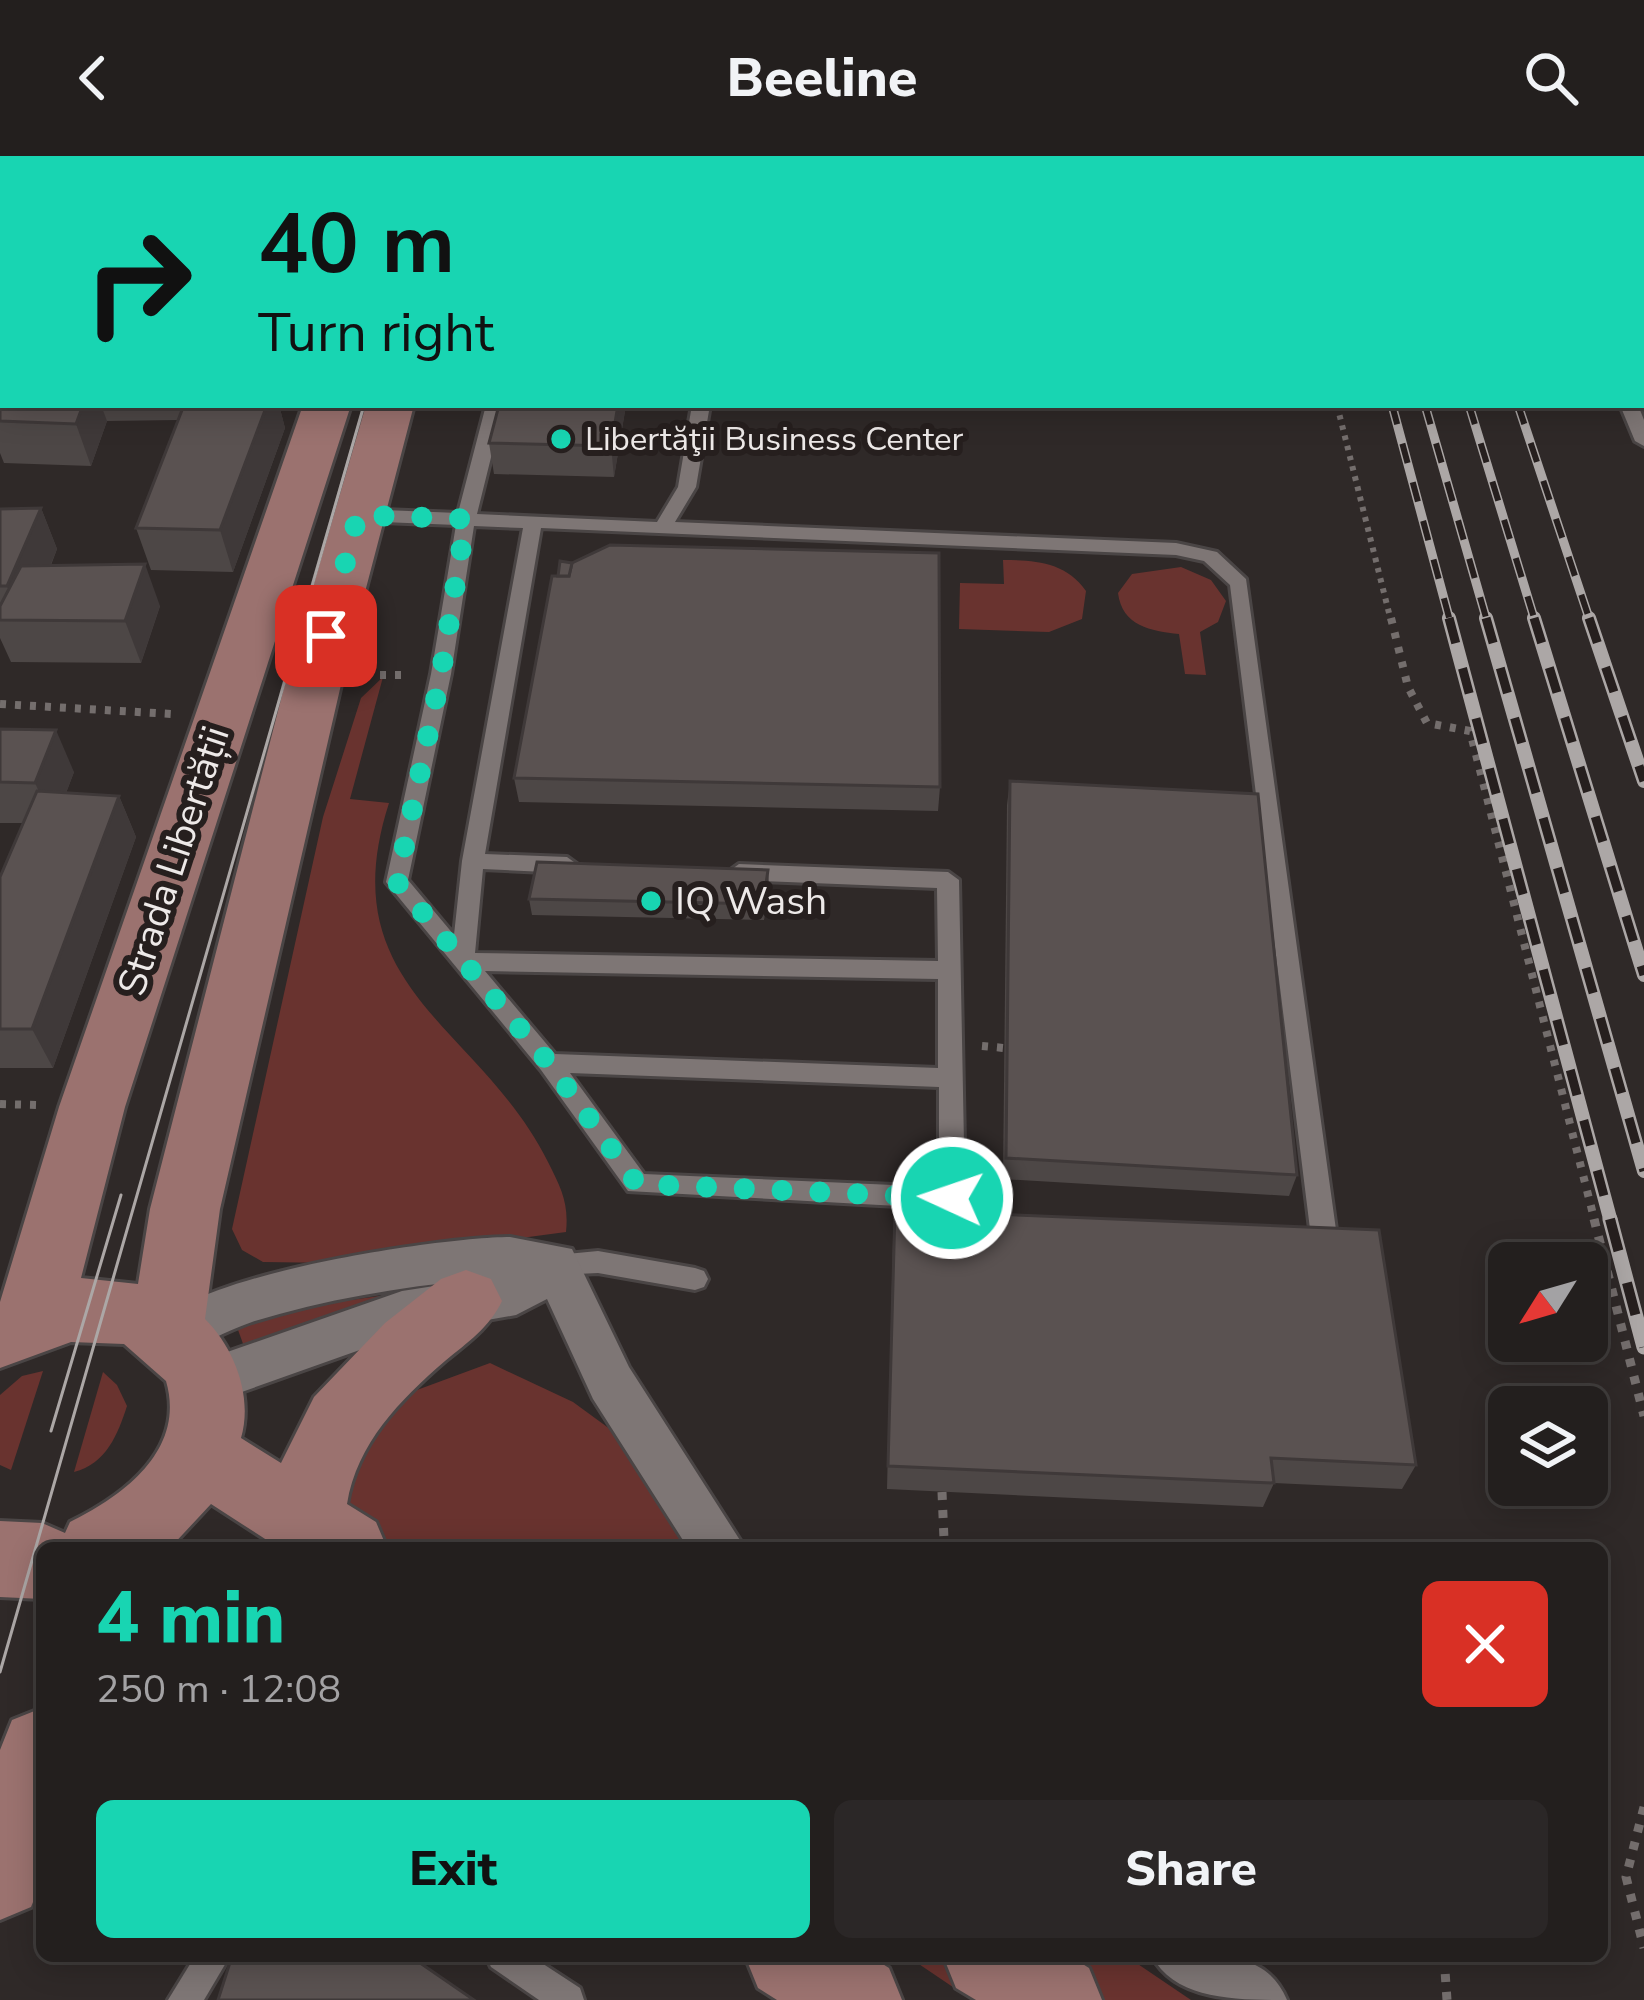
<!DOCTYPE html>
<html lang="en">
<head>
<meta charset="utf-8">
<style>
	body { margin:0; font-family:"Nunito Sans",sans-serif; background:#2b2727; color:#f1f3f6; height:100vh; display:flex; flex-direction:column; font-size:45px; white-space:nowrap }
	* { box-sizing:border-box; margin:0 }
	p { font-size:39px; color:#a3a2a4 }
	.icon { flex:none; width:66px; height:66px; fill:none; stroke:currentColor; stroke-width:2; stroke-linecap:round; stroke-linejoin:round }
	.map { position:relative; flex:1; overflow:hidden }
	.drawer { position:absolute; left:36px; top:1386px; width:1572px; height:420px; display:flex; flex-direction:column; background:#231f1e; border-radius:18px; box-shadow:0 6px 30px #0003,0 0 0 3px #403d3c }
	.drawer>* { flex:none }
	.top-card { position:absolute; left:0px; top:0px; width:1644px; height:252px; box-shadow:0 6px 30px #0003,0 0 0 3px #403d3c; background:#18d5b2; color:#111; overflow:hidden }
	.needle { width:78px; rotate:233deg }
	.fabs { position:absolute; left:1488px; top:1086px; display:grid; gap:24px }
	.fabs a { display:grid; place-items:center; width:120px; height:120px; border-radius:18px; background:#231f1e; box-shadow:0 6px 30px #0003,0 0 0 3px #403d3c; font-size:60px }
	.pin { position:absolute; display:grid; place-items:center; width:102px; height:102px; color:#fff; margin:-51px; border-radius:24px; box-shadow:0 6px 18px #0006 }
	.me { position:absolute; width:132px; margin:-66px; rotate:273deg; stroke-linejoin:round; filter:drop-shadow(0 0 9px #0008) }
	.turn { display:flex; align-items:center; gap:42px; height:252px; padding:0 60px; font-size:54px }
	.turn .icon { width:156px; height:156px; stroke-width:2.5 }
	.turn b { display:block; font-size:84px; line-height:102px }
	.round { display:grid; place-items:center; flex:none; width:126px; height:126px; border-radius:18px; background:#2b2727 }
	.overview { display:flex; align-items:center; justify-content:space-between; height:204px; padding:0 60px }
	h1 { font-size:72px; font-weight:800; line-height:90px; color:#18d5b2 }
	.action { display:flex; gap:24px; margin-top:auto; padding:24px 60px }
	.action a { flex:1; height:138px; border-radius:18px; background:#18d5b2; color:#111; font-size:48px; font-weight:800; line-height:138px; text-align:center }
	.action a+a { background:#2b2727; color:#f1f3f6 }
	header { display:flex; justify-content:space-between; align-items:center; height:156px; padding:0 60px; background:#231f1e; font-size:54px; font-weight:800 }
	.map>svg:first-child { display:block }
</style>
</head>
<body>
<header><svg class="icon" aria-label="back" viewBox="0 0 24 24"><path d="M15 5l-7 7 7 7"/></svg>Beeline<svg class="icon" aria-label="search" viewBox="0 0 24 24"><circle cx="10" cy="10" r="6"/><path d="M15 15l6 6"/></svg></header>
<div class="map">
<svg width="1644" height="1844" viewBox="0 0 1644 1844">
	<rect width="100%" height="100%" fill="#2f2928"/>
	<g fill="#69332f">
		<path d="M1003,404c32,0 63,2 83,31l-4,28 -33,13 -90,-3 1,-46 44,1z"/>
		<path d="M1181,411l30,13 15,21 -8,21 -18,10 6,43 -21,-1 -6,-40c-28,-3 -57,-8 -61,-41l14,-19z"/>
		<path d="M383,521l-33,122 39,4c-60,186 91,222 159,359 13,26 21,41 18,70l-230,31 -73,-1 -21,-12 -10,-21 91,-412 38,-119z"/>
		<polygon points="423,1134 246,1196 233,1160"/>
		<polygon points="490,1207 573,1246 625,1284 696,1392 328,1392 371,1251"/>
		<polygon points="43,1215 11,1314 0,1309 0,1239 22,1220"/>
		<path d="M103,1216l14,13 10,21c-9,28 -21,58 -53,66z"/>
		<polygon points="907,1800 1126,1800 1191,1844 972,1844"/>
	</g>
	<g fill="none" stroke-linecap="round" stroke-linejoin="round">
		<defs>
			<g id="lane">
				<polygon points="462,0 522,0 525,3 465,3"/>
				<rect x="724" y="0" width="16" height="3"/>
				<polygon points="1517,0 1533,0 1535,3 1519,3"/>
				<path d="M486,249h18l-27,109 180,8 21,-35 14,-82h18l-14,82 -21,35 501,21 41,9 29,27 91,658 -4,8 -9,3 -9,-3 -4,-8 -81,-652 -26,-24 -28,-6 -635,-27 -56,326 82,3 11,8 -11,8 -84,-4 -8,84 463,8 -1,-73 -198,-8 -11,-8 11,-8 209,8 11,8 6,318 -4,7 -9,4 -324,-18 -87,-121 -155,-188 45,-208 25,-149 -97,-4 -9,-6 9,-6 99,4zM474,370l49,2 -61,333 -8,74 -46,-55 43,-206zM485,815l453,8v89l-383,-14zM570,917l369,14v100l-295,-13z"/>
				<polygon points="1620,249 1638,249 1644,264 1644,290 1635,285"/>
				<polygon points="598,1095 695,1112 704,1115 708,1123 704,1131 695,1134 598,1117 555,1119 546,1116 542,1108 546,1100"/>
				<polygon points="195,1800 230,1800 204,1844 168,1844"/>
				<polygon points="486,1800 531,1800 580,1832 584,1844 539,1844 491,1811"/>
			</g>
			<g id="street">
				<polygon points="0,0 14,0 16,3 3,3 0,14"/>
				<polygon points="3,92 3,111 0,112 0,93"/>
				<path d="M510,1081l62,12 57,118 116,181h-57l-95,-149 -46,-100 -31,16 -114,20 -197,70 -18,-7 -7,-16 7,-16 215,-75 71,-11c-73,7 -151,20 -221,42 -27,9 -51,24 -77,34l-18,-7 -7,-15c28,-59 293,-97 360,-97z"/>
				<path d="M1152,1800c50,0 112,-12 135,44 -51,0 -112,0 -135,-44z"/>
			</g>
			<g id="secondary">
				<polygon points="390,0 432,0 389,3"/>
				<polygon points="437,0 479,0 436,3"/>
				<path d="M303,249h48l-226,702 -44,171 57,6 12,-75 137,-533 79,-271h48l-71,271 -123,533 -15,110c30,30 48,78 36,119l40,25 33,-66 71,-74 56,-44 25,-9 25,9 11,22c-13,27 -34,41 -57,60 -45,39 -88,82 -98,143l29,18 11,26h-108l-68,-44 -41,44h-128v51l-42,-2v-76l42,2 23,10 5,-11c55,-27 116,-73 96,-141l-42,-37 -53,-2 -71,26v-66l59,-195z"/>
				<polygon points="42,1552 42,1724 31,1751 0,1764 0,1594 12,1564"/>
				<polygon points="745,1800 870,1800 889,1812 902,1844 777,1844 758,1832"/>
				<polygon points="943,1800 1070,1800 1089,1812 1102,1844 976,1844 956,1832"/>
			</g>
		</defs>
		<use href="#lane" stroke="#4a4545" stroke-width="6"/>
		<use href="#street" stroke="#4a4545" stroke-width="6"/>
		<use href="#secondary" stroke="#4a4545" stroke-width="6"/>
		<g stroke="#746e6d" stroke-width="6" stroke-dasharray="4.5 6" stroke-linecap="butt">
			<polyline points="1641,134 1644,141"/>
			<polyline points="1337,249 1391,465"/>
		</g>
		<g stroke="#746e6d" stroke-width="8" stroke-dasharray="6 9" stroke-linecap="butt">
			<polyline points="1391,462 1408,531 1427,567 1470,575 1595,1066"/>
			<polyline points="365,519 410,519"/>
			<polyline points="0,548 172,558"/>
			<polyline points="982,890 1004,892"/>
			<polyline points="0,948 37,949"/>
		</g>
		<g stroke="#746e6d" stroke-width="9" stroke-dasharray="8 10" stroke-linecap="butt">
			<polyline points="1594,1063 1644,1260"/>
			<polyline points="942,1336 944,1383"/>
			<polyline points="1644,1651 1626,1721 1644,1792"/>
			<polyline points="1444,1800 1447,1844"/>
		</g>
		<use href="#lane" fill="#7e7675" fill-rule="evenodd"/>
		<use href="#street" fill="#7e7675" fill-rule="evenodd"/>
		<use href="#secondary" fill="#9b726f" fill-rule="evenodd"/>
		<g stroke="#aca7a6" stroke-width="3">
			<polyline points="51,1275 121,1039"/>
			<polyline points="0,1516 364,249"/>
		</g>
		<defs>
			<g id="rail-far2">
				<polyline points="1392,249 1450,465"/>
				<polyline points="1425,249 1487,465"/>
				<polyline points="1469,249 1535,465"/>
				<polyline points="1518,249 1590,465"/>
			</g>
			<g id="rail-far1">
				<polyline points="1449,462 1611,1066"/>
				<polyline points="1486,462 1644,1015"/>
				<polyline points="1534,462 1644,819"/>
				<polyline points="1589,462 1644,625"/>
			</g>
			<polyline id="rail" points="1610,1063 1644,1191"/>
		</defs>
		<use href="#rail-far2" stroke="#aca7a6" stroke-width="9"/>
		<use href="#rail-far1" stroke="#aca7a6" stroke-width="14"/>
		<use href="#rail" stroke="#aca7a6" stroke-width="15"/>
		<use href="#rail-far2" stroke="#261f1e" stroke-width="6" stroke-dasharray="20" stroke-linecap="butt"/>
		<use href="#rail-far1" stroke="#261f1e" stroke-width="9" stroke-dasharray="26" stroke-linecap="butt"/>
		<use href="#rail" stroke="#261f1e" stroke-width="10" stroke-dasharray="33" stroke-linecap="butt"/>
	</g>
	<g fill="#4d4746">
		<polygon points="71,0 142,0 141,3 72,3"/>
		<rect x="759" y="0" width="154" height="3"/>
		<polygon points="0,239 3,249 279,249 285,272 233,416 151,414 136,372 178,264 107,265 91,310 4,307 0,297"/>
		<polygon points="499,249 626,249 614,321 494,318 489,287"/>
		<polygon points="41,352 57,393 51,409 160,450 141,507 11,506 0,482 0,353"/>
		<polygon points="572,407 940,631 938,655 519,646 514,622 558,420"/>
		<polygon points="0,573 74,616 66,637 119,640 136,681 53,912 0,912 0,721 23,667 0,667"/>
		<polygon points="1010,625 1297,1019 1289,1040 1003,1023 1007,649"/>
		<polygon points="769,730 764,764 532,759 529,743"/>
		<polygon points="893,1082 1416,1309 1402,1333 1274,1327 1263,1351 887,1333"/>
	</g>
	<g fill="#3f3939">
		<polygon points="361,0 382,0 382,3 360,3"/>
		<polygon points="3,157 3,209 0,212 0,159"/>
		<polygon points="83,249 101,249 107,265 91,310 76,268"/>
		<polygon points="267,249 279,249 285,272 233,416 220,374"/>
		<polygon points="618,249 626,249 614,321 611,290"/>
		<polygon points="41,352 57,393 28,464 21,464 7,430"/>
		<polygon points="145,408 160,450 141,507 125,465"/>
		<polygon points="56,574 74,616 54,668 35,627"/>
		<polygon points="119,640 136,681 53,912 32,873"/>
		<polygon points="768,714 769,730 764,764 763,748"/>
	</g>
	<g fill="#5a5251" stroke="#3f3939" stroke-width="3">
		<polygon points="283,0 361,0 360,3 282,3"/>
		<polygon points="579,0 639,0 638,3 578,3"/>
		<polygon points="0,110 3,111 3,157 0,159"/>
		<polygon points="3,233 3,249 83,249 76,268 0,265 0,239"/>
		<polygon points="184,249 267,249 220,374 136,372"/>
		<polygon points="499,249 618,249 611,290 489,287"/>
		<polygon points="41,352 7,430 0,430 0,353"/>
		<polygon points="610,389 939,397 940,631 514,622 552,420 569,420 572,407"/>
		<polygon points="560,405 572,407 569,420 558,420"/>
		<polygon points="145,408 125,465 0,464 0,450 21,410"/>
		<polygon points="0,573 56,574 35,627 0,626"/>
		<polygon points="1010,625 1258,638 1297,1019 1006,1002"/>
		<polygon points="37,635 119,640 32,873 0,873 0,721"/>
		<polygon points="537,706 768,714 763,748 529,743"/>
		<polygon points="895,1054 1379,1074 1416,1309 1271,1302 1274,1327 888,1310"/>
		<polygon points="232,1800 410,1800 474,1844 218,1844"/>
	</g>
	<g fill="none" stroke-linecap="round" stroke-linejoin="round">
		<polyline stroke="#18d5b2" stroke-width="21" stroke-dasharray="0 37.8" points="326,480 358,359 466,363 441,518 397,726 549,907 637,1028 952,1042"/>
	</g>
	<g fill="#18d5b2" stroke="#261f1e" stroke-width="4.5">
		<circle cx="561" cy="283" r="12"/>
		<circle cx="651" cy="745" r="12"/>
	</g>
	<g text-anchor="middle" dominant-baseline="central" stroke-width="12" stroke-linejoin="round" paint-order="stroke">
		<g font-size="33" fill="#ede9e8" stroke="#261f1e" text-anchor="start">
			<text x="585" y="283">Libertăţii Business Center</text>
		</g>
		<g font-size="39" fill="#ede9e8" stroke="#261f1e">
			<text transform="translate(174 705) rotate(-72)">Strada Libertății</text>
		</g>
		<g font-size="39" fill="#ede9e8" stroke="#261f1e" text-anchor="start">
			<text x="675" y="745">IQ Wash</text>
		</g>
	</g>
</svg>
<div class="fabs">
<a><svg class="needle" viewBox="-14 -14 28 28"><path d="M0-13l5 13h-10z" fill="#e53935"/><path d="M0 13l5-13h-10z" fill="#a3a2a4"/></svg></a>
<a><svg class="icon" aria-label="layers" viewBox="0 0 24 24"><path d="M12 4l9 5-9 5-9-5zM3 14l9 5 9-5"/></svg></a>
</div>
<div class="pin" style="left:326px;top:480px;background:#d93025"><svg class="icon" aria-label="arrive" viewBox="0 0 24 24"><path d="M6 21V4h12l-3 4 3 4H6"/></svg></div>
<svg class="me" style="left:952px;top:1042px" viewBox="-20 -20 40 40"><circle r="17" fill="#18d5b2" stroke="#fff" stroke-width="3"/><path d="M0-11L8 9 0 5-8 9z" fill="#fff"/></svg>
<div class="top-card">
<div class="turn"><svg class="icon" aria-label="right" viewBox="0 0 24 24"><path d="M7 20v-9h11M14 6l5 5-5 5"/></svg><div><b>40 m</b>Turn right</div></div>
</div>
<section class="drawer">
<div class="overview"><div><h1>4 min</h1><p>250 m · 12:08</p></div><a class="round" style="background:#d93025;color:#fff"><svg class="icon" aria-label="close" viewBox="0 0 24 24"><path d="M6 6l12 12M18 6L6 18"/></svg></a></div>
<div class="action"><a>Exit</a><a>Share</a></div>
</section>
</div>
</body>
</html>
